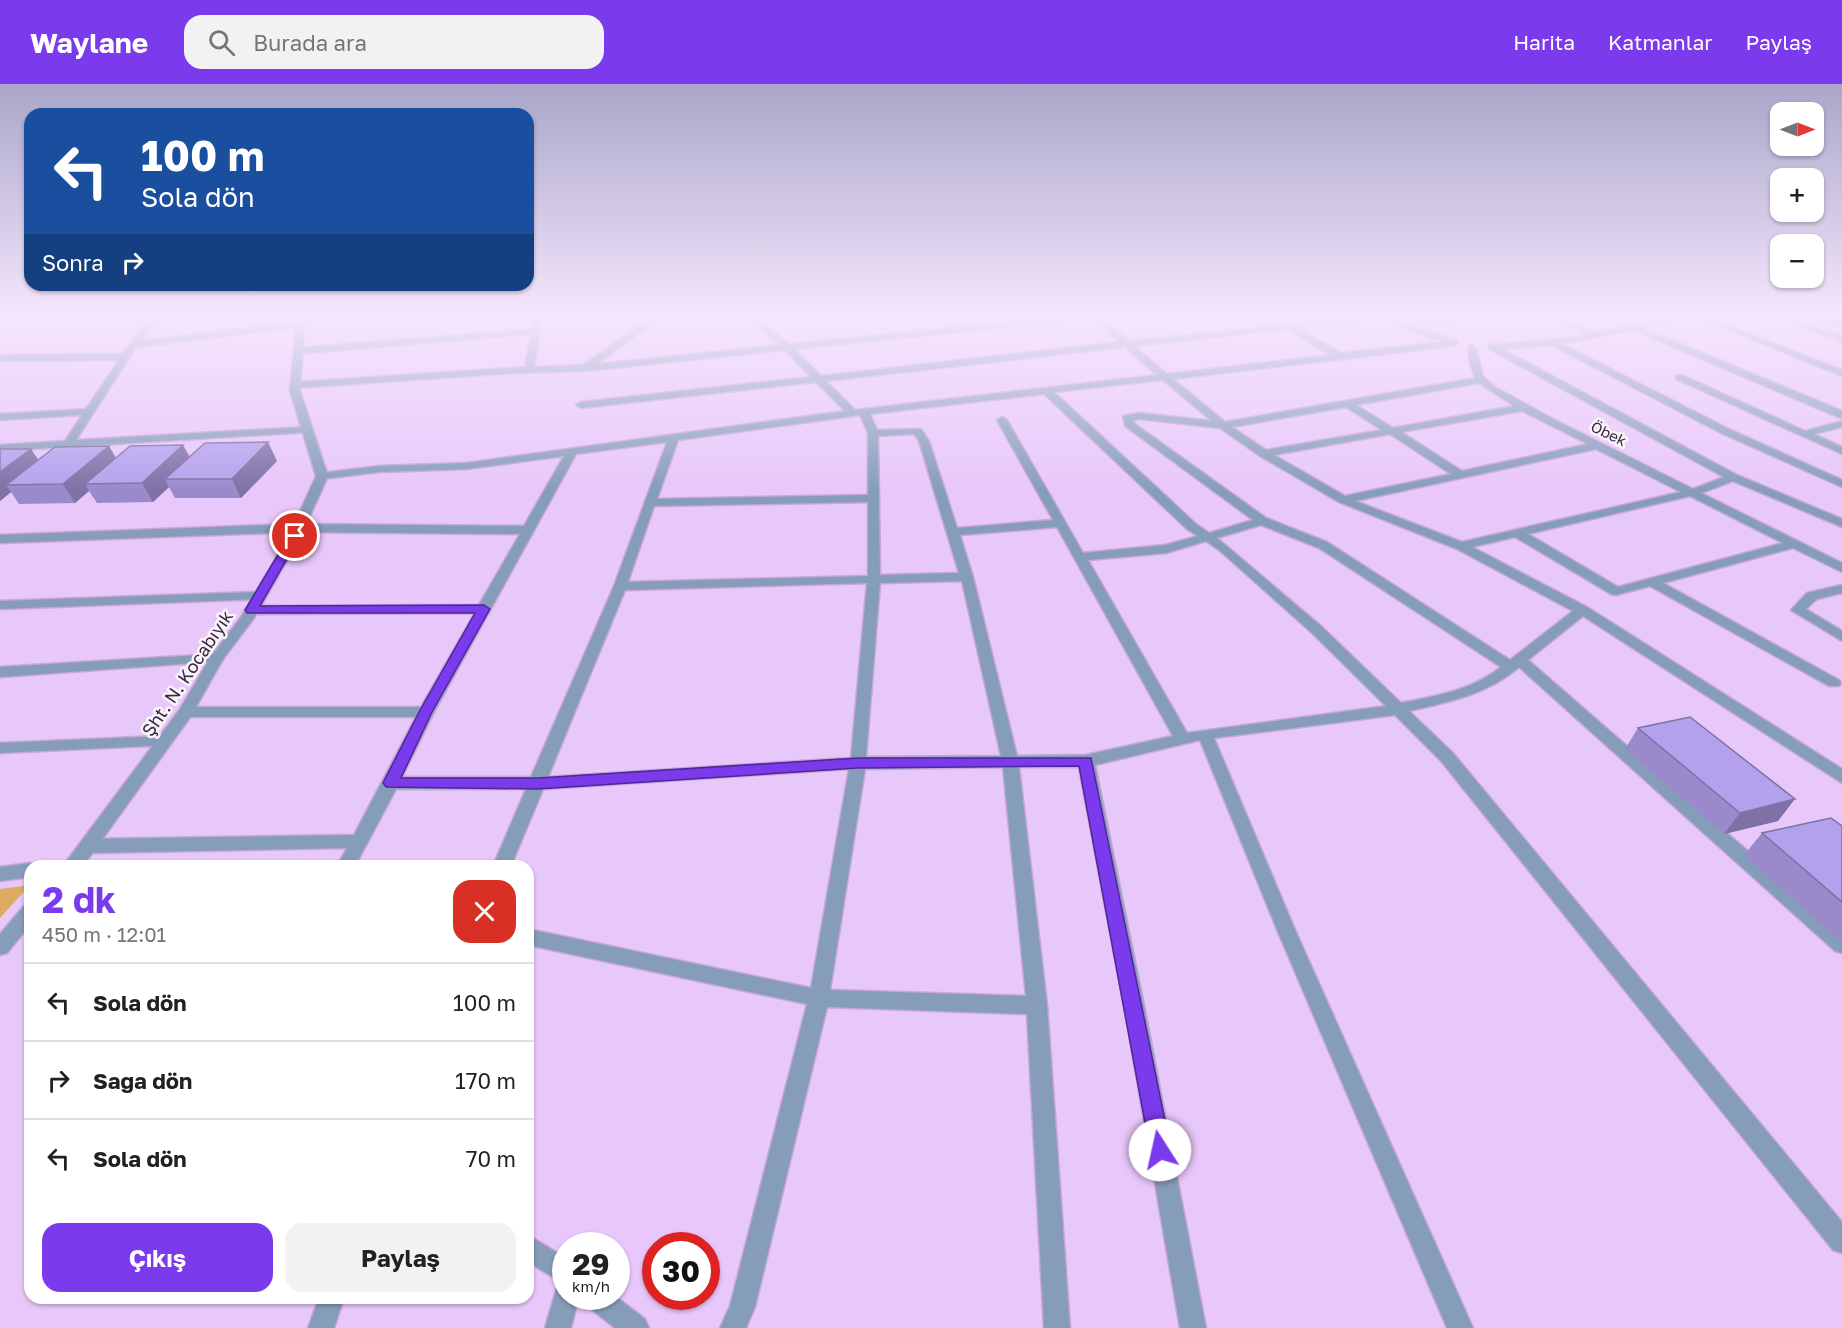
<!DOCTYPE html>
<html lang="tr">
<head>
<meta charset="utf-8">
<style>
	body { margin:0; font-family:"Golos Text",sans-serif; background:#f2f2f2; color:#202124; height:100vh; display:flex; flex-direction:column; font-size:22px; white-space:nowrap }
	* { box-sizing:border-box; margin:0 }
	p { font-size:20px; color:#757577 }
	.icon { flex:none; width:33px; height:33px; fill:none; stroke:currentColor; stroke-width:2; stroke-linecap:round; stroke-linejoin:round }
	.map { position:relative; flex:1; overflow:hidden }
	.drawer { position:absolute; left:24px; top:776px; width:510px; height:444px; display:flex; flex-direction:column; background:#fff; border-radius:18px; box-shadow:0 2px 4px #0004 }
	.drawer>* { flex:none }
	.top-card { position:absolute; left:24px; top:24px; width:510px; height:183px; border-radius:18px; box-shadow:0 2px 4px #0004; background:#1a4fa0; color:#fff; overflow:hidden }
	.needle { width:39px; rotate:90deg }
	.tools { position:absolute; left:1770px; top:18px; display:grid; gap:12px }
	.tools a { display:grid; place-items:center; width:54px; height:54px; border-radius:12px; background:#fff; box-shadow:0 2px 4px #0004; font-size:30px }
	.speed { position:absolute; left:552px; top:1148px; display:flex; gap:12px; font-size:30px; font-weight:700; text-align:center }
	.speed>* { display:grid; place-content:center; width:78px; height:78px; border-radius:50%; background:#fff; box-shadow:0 2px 4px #0004; line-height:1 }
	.speed small { font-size:15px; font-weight:400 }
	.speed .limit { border:9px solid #d22; background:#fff; color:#111 }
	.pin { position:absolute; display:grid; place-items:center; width:51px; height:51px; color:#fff; margin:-26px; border:3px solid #fff; border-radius:50%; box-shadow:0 2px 6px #0007 }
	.me { position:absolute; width:66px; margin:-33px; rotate:350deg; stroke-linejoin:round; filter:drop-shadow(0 0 4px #0008) }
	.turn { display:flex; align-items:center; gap:21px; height:126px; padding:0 18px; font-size:27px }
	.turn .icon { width:78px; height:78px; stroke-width:2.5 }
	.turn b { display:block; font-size:42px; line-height:51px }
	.then { display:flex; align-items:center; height:57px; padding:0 18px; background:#0003; gap:12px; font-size:22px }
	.round { display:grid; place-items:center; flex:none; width:63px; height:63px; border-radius:18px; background:#f2f2f2 }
	.headline { display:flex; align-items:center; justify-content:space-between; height:102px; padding:0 18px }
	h1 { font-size:36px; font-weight:700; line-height:45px; color:#7c3aed }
	.cta { display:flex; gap:12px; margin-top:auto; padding:12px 18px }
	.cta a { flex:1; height:69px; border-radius:18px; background:#7c3aed; color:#fff; font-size:24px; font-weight:700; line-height:69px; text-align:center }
	.cta a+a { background:#f2f2f2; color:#202124 }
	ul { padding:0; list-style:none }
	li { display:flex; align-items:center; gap:18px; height:78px; padding:0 18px; border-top:2px solid #e0e0e0 }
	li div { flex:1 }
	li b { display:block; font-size:22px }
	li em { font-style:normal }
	header { display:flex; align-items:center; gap:36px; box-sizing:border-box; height:84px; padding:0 30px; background:#7c3aed; color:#fff }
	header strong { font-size:28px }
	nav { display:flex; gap:33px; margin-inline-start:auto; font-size:21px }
	.search { width:420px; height:54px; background:#f2f2f2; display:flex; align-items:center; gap:15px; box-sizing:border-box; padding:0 21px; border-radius:18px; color:#757577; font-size:22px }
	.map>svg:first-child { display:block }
</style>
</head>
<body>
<header>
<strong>Waylane</strong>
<div class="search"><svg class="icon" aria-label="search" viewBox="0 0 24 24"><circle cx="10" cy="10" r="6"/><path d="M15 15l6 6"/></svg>Burada ara</div>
<nav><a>Harita</a><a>Katmanlar</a><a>Paylaş</a></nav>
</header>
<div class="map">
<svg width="1842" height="1244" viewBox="0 0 1842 1244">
	<rect width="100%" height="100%" fill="#e8c7fa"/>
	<polygon fill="#ddaa63" points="30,801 0,834 0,805"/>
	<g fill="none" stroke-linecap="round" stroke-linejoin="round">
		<defs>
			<g id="minor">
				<polygon points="150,233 158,233 140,257 300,237 304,240 300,243 136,263 76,356 306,343 311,346 310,348 0,367 0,361 65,357 82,331 0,336 0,330 86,325 119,276 0,277 0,271 122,270"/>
				<path d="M531,233h8l1,14 -6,36 49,-2 69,-48h9l-64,47 183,-19 -33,-28h9l33,27 265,-27h25l-4,3 -281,29 27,27 298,-34 -29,-25h9l30,24 152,-16 -11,-8h9l12,6 62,-6h23l-4,3 -74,8 43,25 101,-11 -64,-25c10,0 19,5 28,5 22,-1 42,-5 64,-5l-4,3 -52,6 43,15 1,2 -4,3 -281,33 52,43 250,-44 -6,-18v-14l3,-1 4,3 7,28 12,11 58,32 140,70 31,-12 -235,-128v-4l72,-6 25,-5 -38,-17h10l38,15 77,-15h15l-1,2 -44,9 199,83v7l-4,-1 -205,-87 -71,14 167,85 113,51v7l-121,-54 -170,-88 -49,4 235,126 105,44v8l-109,-46 -32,12 141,70v9l-49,-24 -130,35 176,97 2,3 -2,3h-10l-179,-100 -34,9 -5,-1 -96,-57 -43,10 115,60 255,162v14l-259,-167 -55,44 314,273v20l-7,-2 -316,-284c-31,27 -70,35 -110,44l44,42 389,469v31l-9,-3 -392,-489 -46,-46 -181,23 82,194 177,396h-26l-169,-396 -78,-192 -105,25 51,251 60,312h-26l-54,-312 -47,-249h-60l28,238 23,323h-26l-17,-314 -200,-7 -72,300 -9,21h-26l10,-22 77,-302 -279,-59v-16l283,59 38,-219 -306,20 -32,77h-18l33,-77h-130l-41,77h-18l10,-18 -258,5 -6,-2 -3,-5 3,-5 6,-2 265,-4 62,-118h-230l-8,-5 8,-5h235l54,-94 -223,1 -7,-4 7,-4 227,-1 41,-71 -222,-2 -298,11v-8l298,-11 226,2 40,-70 -98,13 -87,3 -57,7 -6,-3 6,-3 57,-7 87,-3 379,-52 -29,-29 -235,26 -5,-3 5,-3 230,-25 -26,-27 -200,21 -71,2 -219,15 -5,-3 5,-3 230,-15 6,-33 -234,20 -4,-3 4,-3 235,-19zM1288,245l42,26 -163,19 -33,-28zM1125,263l32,28 -302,35 -29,-29zM1163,296l49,41 -72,-8 -17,3 2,10 128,94 -44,13 -13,-9 -142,-132zM1479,299l35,23 -121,22 -37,-23zM1044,310l144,136 10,6 -33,9 -82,8 -76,-133 -5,-3 -5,3 56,100 -96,8 -28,-87 -8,-12 -44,1 -7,-16zM1346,323l36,23 -116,20 -34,-23zM1522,327l66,33 -126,27 -61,-39zM860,331l8,18v62l-211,4 21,-59zM1140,335l80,9 40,28 79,46 118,47 116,62 -63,49 -183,-118 -61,-24 -131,-94 -2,-4zM914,350l5,7 40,132 -79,2 -2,-139zM1390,350l61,40 -106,22 -71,-41zM667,358l-53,144 -83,191h-129l32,-65 142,-258zM1596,365l85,43 -219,50 -107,-41zM1690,412l93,47 -165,44 -90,-53zM868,418v74l-240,6 26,-76zM1261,441l58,23 182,119c-28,23 -65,29 -100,36l-79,-76 -105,-89zM1057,443l116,209 -87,19 -69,1 -44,-179 -13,-42zM1206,457l13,9 93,83 74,73 -199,27 -99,-173 78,-7zM962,497l39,175 -135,1 14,-174zM867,499l-16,175 -303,19 77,-187zM1003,683l23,229 -196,-6 35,-221z"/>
				<polygon points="1696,233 1707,233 1842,286 1842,292"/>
				<polygon points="1778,233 1789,233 1842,252 1842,258"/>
				<polygon points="1676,291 1682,291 1805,347 1842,337 1842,343 1814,350 1842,363 1842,370 1676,295"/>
				<polygon points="1842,501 1842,509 1817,515 1806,525 1842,547 1842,557 1791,526 1807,509"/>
				<polygon points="259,508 266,512 264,515 0,525 0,517"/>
				<polygon points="217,570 224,574 222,577 0,593 0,583"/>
				<polygon points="163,652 169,653 171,657 169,661 0,669 0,659"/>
				<polygon points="30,779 37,782 30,782 30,793 0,797 0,783"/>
				<polygon points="566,1200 566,1212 579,1212 571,1244 545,1244 557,1203"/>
				<polygon points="319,1214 344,1214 334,1244 308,1244"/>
			</g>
			<g id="tertiary">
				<polygon points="297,233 305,233 300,307 328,392 301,452 254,534 223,575 191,632 83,782 63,782 180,625 210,574 241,533 289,452 316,392 290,307"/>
				<polygon points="30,820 30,841 7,869 0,871 0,850 23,823"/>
				<polygon points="528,1151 566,1174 566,1201 528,1178"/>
				<polygon points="582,1212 615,1212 645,1235 649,1244 615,1244 586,1221"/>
			</g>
		</defs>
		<use href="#minor" stroke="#c5a7d5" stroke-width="3"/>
		<use href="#tertiary" stroke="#c5a7d5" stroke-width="3"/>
		<use href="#minor" fill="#869db9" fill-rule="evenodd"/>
		<use href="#tertiary" fill="#869db9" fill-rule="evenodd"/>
	</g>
	<g fill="#9a8acc">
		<polygon points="1806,233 1842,233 1842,245"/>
		<polygon points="183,361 190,373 277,377 241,414 175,414 169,403 153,418 97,419 89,407 75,419 19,420 11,408 0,417 0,365 31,365 38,376 116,374"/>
		<polygon points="1638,644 1778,737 1724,750 1625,665"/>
		<polygon points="1842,742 1842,855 1839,856 1744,771 1762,749"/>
	</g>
	<g fill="#7d71a6">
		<polygon points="268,358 277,377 241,414 232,395"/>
		<polygon points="183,361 193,380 165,395 169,403 153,418 142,399"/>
		<polygon points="109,362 120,381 85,400 89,407 75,419 63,400"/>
		<polygon points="31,365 43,383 6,401 11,408 0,417 0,388"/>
		<polygon points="1795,715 1778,737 1724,750 1740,729"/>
	</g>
	<g fill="#b3a1ed" stroke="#7d71a6" stroke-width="1.5">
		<polygon points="268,358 232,395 165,395 205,359"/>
		<polygon points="183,361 142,399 85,400 130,362"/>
		<polygon points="109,362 63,400 6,401 55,363"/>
		<polygon points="0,365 31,365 0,388"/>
		<polygon points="1690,633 1795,715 1740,729 1638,644"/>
		<polygon points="1831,734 1842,742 1842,818 1762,749"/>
	</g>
	<linearGradient id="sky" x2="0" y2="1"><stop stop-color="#a9a6c9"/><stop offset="0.57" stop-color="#f5e6fd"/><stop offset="1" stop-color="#f5e6fd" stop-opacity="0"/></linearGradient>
	<rect width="1842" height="407" fill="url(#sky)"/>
	<polygon fill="#7c3aed" stroke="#51269a" stroke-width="1.5" points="295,448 300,452 260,522 484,521 490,525 432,628 401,694 538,694 858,674 1091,674 1171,1066 1168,1073 1160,1076 1153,1073 1150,1066 1079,682 858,684 538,705 386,703 383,699 419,628 475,529 247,529 245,526 289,452"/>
	<g text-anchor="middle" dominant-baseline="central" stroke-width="5" stroke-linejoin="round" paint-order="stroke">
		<g font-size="15" fill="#3a2942" stroke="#f9f5fb">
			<text transform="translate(1609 349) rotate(26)">Öbek</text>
		</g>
		<g font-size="18" fill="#3a2942" stroke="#f9f5fb">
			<text transform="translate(187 589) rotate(-56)">Şht. N. Kocabıyık</text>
		</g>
	</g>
</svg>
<div class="tools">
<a><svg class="needle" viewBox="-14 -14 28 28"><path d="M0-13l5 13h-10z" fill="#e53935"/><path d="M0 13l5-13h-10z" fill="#757577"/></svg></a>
<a>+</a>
<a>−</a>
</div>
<div class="speed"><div>29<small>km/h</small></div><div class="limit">30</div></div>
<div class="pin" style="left:295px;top:452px;background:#d93025"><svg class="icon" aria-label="arrive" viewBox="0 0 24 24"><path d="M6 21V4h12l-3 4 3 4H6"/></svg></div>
<svg class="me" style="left:1160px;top:1066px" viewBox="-20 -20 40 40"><circle r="19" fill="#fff"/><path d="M0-13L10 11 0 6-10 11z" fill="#7c3aed"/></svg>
<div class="top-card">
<div class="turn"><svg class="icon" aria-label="left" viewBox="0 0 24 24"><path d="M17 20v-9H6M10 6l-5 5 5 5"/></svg><div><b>100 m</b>Sola dön</div></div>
<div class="then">Sonra<svg class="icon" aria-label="right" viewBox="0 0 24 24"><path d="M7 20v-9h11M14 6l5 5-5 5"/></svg></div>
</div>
<section class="drawer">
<div class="headline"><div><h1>2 dk</h1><p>450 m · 12:01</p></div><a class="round" style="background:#d93025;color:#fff"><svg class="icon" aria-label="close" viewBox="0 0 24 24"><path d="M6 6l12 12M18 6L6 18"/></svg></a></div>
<ul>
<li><svg class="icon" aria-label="left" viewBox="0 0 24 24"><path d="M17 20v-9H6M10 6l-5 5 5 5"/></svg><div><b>Sola dön</b></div><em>100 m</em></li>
<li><svg class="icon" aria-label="right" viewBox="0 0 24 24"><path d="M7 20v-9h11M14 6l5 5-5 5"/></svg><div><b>Sağa dön</b></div><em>170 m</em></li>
<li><svg class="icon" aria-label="left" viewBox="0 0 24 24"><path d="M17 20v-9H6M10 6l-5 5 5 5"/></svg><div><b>Sola dön</b></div><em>70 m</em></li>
</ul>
<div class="cta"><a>Çıkış</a><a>Paylaş</a></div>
</section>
</div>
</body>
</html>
